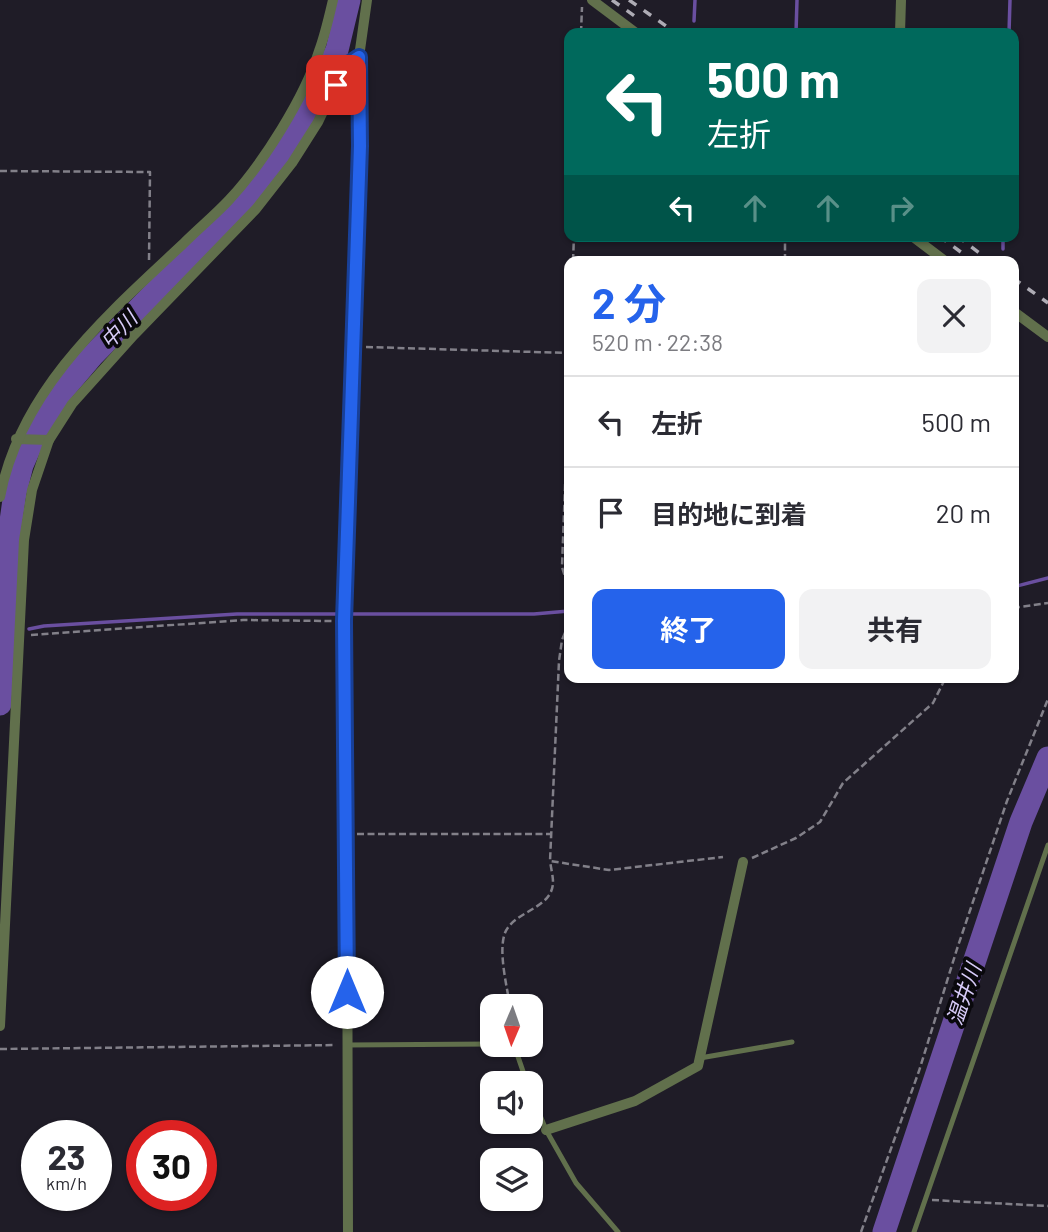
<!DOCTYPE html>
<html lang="ja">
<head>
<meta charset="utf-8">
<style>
	body { margin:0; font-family:Barlow,"Noto Sans JP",sans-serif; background:#f2f2f3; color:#2b2b33; height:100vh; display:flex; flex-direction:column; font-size:26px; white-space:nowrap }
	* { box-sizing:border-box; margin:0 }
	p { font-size:23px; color:#7c7c81 }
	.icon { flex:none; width:38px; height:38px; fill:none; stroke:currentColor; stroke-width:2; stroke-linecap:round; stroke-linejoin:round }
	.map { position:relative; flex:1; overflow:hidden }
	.sheet { position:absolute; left:564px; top:256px; width:455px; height:427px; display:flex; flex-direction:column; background:#fff; border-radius:14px; box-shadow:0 2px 5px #0004 }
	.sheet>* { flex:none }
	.top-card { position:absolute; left:564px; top:28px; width:455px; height:214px; border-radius:14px; box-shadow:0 2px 5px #0004; background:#00695c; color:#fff; overflow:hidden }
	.needle { width:46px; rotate:182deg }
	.buttons { position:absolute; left:480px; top:994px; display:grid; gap:14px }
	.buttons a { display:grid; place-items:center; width:63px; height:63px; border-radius:14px; background:#fff; box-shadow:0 2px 5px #0004; font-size:35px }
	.speed { position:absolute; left:21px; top:1120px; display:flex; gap:14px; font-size:35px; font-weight:700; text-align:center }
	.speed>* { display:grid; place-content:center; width:91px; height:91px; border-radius:50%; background:#fff; box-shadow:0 2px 5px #0004; line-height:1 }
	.speed small { font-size:18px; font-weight:400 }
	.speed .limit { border:10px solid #d22; background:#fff; color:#111 }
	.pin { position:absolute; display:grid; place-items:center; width:60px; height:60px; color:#fff; margin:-30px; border-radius:14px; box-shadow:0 4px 10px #0006 }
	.me { position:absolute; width:77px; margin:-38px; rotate:0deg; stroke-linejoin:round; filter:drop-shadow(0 0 5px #0008) }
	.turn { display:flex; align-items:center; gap:24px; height:147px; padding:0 28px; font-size:32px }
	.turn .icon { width:91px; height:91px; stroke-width:2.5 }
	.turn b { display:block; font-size:49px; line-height:60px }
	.lanes { display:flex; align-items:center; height:66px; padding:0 28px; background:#0003; justify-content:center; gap:35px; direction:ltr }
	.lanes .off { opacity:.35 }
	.round { display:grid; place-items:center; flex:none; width:74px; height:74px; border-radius:14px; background:#f2f2f3 }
	.headline { display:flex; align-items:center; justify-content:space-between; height:119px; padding:0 28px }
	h1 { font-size:42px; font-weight:700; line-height:52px; color:#2563eb }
	.action { display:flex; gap:14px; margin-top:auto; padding:14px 28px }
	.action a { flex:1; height:80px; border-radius:14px; background:#2563eb; color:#fff; font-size:28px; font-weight:700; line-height:80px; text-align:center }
	.action a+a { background:#f2f2f3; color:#2b2b33 }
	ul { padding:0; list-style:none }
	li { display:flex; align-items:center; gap:21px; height:91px; padding:0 28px; border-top:2px solid #e1e1e2 }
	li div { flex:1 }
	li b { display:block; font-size:26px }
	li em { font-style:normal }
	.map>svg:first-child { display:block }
</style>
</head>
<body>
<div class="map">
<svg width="1048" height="1232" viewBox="0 0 1048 1232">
	<rect width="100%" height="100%" fill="#1f1c27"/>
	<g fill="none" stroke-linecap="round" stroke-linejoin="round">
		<g stroke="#6a4fa0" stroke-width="3.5">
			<polyline points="694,21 695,0"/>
			<polyline points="796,33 797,0"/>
			<polyline points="1009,33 1010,0"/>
			<polyline points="1003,249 1003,236"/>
			<polyline points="1013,587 1048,578"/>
			<polyline points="4,625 16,625"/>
			<polyline points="0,629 16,630"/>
			<polyline points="29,629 44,626 237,614 534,614 569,611"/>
		</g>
		<g stroke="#6a4fa0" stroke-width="23">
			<polyline points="0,704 9,535 15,493 22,465 38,429 64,389 92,356 245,201 276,164 320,86 337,50 349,0"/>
			<polyline points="884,1232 1021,822 1048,758"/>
		</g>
		<g stroke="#828089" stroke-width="2.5" stroke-dasharray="7 3.5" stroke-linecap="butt">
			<polyline points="581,33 582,7"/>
			<polyline points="0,171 150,172 149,261"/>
			<polyline points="573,261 574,236"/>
			<polyline points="785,261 785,236"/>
			<polyline points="366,347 569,353"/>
			<polyline points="569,379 562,567 567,583 569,600"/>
			<polyline points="1013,608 1048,603"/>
			<polyline points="569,623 562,640 559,661 550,861 609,870 723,857"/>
			<polyline points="31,635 243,620 332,621"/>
			<polyline points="357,834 550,834"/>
			<polyline points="752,858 796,838 820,822 843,783 933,703 946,677"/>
			<path d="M510,1006c-3,-19 -11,-51 -6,-70 6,-25 49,-26 49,-54 0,-6 -2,-14 -3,-21"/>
			<polyline points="0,1049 336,1045"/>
			<polyline points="932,1200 1048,1206"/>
			<polyline points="861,1232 919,1071 957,949 1007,801 1048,699"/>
		</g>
		<g stroke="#61704c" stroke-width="5">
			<polyline points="347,1045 492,1044"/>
			<polyline points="514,1045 527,1083"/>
			<polyline points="700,1058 792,1042"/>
			<polyline points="530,1091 546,1130 576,1183 618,1232"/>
			<polyline points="914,1232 1048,845"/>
		</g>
		<g stroke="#61704c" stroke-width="10">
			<polyline points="592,0 636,33"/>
			<polyline points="900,33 901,0"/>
			<polyline points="912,236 945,261"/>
			<polyline points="1013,311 1048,337"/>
			<polyline points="16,439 49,440"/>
			<path d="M0,497c20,-107 107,-182 183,-253 15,-15 32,-29 46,-44 33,-35 76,-103 90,-149 6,-16 10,-34 14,-51"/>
			<polyline points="0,1026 24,540 32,490 49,440 72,404 134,335 256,209 292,163 318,122 344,67 359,57"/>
			<polyline points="546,1130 635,1101 698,1066 743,862"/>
			<polyline points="348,1232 347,834 344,621 360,146 359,57 367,0"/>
		</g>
		<g stroke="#aeacb5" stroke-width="3.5" stroke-dasharray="9 9" stroke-linecap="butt">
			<polyline points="612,0 636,17"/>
			<polyline points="629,0 676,33"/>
			<polyline points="939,236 973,261"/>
			<polyline points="957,236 990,261"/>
			<polyline points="1013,278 1048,303"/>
		</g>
	</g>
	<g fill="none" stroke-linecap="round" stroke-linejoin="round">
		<defs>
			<polyline id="route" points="336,85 344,67 359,57 360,146 344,621 347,992"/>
		</defs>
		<use href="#route" stroke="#184099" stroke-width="18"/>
		<use href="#route" stroke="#2563eb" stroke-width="12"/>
	</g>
	<g text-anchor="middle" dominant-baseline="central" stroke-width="7" stroke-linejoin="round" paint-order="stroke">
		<g font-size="21" font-style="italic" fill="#d7cbf8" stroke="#09080c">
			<text transform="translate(118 329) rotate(-46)">中川</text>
			<text transform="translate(963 994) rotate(-71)">温井川</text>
		</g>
	</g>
</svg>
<div class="buttons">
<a><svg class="needle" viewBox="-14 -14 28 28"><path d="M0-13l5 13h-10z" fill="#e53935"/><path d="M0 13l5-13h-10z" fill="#7c7c81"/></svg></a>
<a><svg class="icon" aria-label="sound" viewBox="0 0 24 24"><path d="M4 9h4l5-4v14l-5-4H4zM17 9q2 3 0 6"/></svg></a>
<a><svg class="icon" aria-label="layers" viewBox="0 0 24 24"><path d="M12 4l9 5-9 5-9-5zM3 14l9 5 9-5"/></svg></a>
</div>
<div class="speed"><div>23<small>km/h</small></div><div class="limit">30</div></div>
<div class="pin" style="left:336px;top:85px;background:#d93025"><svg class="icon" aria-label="arrive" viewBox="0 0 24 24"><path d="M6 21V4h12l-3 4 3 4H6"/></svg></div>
<svg class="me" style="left:347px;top:992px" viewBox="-20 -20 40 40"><circle r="19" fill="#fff"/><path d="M0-13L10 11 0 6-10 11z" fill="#2563eb"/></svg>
<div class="top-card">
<div class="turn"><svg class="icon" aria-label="left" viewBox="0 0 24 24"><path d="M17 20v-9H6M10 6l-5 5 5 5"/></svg><div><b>500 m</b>左折</div></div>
<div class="lanes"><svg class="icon" aria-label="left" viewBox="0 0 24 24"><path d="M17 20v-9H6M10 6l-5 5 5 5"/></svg><svg class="icon off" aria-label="ahead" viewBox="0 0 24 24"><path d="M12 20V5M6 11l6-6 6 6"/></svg><svg class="icon off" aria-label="ahead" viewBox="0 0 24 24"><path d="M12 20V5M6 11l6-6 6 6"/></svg><svg class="icon off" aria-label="right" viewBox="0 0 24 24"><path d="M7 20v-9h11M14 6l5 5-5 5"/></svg></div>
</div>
<section class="sheet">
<div class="headline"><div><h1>2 分</h1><p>520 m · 22:38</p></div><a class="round"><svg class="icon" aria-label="close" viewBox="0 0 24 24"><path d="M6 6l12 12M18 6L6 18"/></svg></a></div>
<ul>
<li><svg class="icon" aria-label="left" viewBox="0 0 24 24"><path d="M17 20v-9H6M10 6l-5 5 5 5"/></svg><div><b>左折</b></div><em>500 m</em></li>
<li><svg class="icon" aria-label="arrive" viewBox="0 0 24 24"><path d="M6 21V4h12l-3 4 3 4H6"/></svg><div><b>目的地に到着</b></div><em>20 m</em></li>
</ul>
<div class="action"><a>終了</a><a>共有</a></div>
</section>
</div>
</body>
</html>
